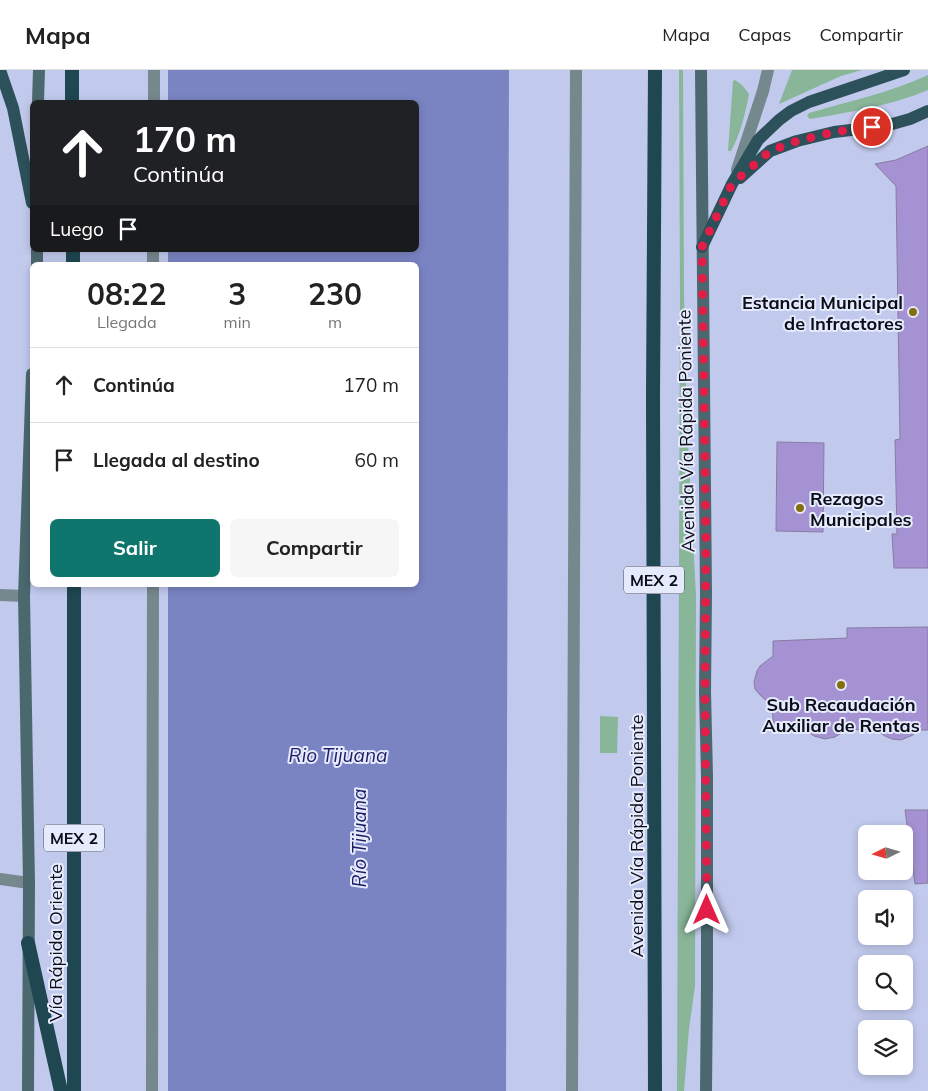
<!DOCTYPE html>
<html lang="es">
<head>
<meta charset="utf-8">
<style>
	body { margin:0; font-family:Mulish,sans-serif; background:#f6f6f6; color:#222; height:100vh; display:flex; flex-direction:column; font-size:19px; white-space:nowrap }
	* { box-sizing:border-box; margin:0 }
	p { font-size:16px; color:#767676 }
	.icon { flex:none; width:28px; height:28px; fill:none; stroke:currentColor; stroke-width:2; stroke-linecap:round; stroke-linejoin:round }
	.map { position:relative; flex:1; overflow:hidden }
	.details { position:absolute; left:30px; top:192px; width:389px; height:325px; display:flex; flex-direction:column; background:#fff; border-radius:8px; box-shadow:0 2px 8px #0003 }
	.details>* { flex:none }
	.guide { position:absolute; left:30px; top:30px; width:389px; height:152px; border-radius:8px; box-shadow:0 2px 8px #0003; background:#202124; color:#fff; overflow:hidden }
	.needle { width:32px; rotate:265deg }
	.tools { position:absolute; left:858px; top:755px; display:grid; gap:10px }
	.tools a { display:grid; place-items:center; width:55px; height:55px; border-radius:8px; background:#fff; box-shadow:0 2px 8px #0003; font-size:25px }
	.pin { position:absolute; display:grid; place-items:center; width:42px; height:42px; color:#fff; margin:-21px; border:2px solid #fff; border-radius:50%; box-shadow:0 1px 5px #0007 }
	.me { position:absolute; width:55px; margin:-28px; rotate:0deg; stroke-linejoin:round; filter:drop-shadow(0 0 4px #0008) }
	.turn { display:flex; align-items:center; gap:18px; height:105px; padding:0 20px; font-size:22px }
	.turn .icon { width:65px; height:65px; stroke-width:2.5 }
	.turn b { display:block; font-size:35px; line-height:42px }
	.then { display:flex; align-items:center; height:48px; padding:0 20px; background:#0003; gap:10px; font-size:19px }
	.eta { display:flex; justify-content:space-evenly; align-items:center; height:85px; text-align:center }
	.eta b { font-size:30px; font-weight:700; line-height:35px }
	.primary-button { display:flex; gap:10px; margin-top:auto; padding:10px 20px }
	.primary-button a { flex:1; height:58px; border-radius:8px; background:#0f766e; color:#fff; font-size:20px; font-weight:700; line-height:58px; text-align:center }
	.primary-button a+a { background:#f6f6f6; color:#222 }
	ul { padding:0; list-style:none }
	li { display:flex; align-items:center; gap:15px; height:75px; padding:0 20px; border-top:1px solid #e0e0e0 }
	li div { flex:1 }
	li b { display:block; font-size:19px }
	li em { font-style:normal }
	header { display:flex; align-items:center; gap:30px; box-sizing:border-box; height:70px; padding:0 25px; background:#fff; border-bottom:1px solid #e0e0e0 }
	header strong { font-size:24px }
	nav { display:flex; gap:28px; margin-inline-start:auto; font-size:18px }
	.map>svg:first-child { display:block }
</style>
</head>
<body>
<header>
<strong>Mapa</strong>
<nav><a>Mapa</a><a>Capas</a><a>Compartir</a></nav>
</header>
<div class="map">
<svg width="928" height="1021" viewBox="0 0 928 1021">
	<rect width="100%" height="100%" fill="#c1c9ed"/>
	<g fill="#89b699">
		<polygon points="679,0 683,0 684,226 687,354 696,526 695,916 689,959 684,1021 677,1021 680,227"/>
		<polygon points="792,0 862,0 841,6 779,34"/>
		<path d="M928,5v15c-37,16 -79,22 -118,29l-3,-3 2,-3c40,-12 81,-20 119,-38z"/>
		<path d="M735,10l7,5 7,9c-4,20 -8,39 -18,57h-3l5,-70z"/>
		<polygon points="600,646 618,647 617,683 600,683"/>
	</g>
	<polygon fill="#7a84c3" points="168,0 509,0 506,1021 168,1021 168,515 416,515 416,195 168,195 168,180 416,180 416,32 168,32"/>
	<g fill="#a492d3" stroke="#867da0">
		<polygon points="928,76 928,498 894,498 892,464 897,464 895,370 900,369 896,116 875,94 896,90"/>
		<polygon points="777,372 824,373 823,462 776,461"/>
		<polygon points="928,557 928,660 917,660 913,665 901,670 892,669 885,666 874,659 846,660 835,667 825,669 814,666 804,659 774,660 772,636 760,625 755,619 754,612 757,601 760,596 773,586 773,571 847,568 847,558"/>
		<polygon points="905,740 928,740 928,813 915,814"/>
	</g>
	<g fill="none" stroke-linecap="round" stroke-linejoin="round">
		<g stroke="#75888d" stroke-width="12">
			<polyline points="154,32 154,0"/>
			<polyline points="737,100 763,21 768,0"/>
			<polyline points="153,195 153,180"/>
			<polyline points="152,1021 153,515"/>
			<polyline points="572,1021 576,0"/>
		</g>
		<g stroke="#75888d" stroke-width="12">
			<polyline points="0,525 24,526"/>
			<polyline points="0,809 29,813"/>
		</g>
		<g stroke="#4b686f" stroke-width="12">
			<polyline points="701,0 706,524 705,622 707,706 707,916 706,1021"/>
			<polyline points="38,32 39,0"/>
			<polyline points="37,195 37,180"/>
			<polyline points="28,1021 29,813 24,526 32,304"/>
		</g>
		<g stroke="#2d515a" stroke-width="12">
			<polyline points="0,0 13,38 32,133"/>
			<polyline points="740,108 770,81 797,71 834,62 885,56 910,49 928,41"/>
			<polyline points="702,177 732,114 758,70 779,50 791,41 809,32 904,0"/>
		</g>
		<g stroke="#1e4751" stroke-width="14">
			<polyline points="72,0 72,32"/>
			<polyline points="655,0 653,326 655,1021"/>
			<polyline points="73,180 73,195"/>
			<polyline points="74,515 74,1021"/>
			<polyline points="28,873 61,1021"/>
		</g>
	</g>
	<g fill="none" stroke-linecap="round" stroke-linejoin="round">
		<polyline stroke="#e11d48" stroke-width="9" stroke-dasharray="0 16.2" points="707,840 705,622 706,470 702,177 732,114 770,81 797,71 834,62 872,57"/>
	</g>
	<g fill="#836f0e" stroke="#e6eafd" stroke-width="2">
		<circle cx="913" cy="242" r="5"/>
		<circle cx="800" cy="438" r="5"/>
		<circle cx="841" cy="615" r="5"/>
	</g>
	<g text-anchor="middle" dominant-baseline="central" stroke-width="4" stroke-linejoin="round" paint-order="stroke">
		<g fill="#e6eafd" stroke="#4d4f5d" stroke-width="1">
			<rect x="624" y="496.5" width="60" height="27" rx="4"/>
			<rect x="44" y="754.5" width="60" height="27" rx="4"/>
		</g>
		<g font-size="16" font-weight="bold" fill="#0b0d19">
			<text x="654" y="510">MEX 2</text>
			<text x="74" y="768">MEX 2</text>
		</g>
		<g font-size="18" font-weight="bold" fill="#0b0d19" stroke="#e6eafd" text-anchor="end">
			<text x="903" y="232">Estancia Municipal<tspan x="903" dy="21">de Infractores</tspan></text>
			<text x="810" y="428" text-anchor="start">Rezagos<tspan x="810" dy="21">Municipales</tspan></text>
			<text x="841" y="634" text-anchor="middle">Sub Recaudación<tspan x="841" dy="21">Auxiliar de Rentas</tspan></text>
		</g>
		<g font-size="18" fill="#0b0d19" stroke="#e6eafd">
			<text transform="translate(686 361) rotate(-91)">Avenida Vía Rápida Poniente</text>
			<text transform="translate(636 766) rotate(-90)">Avenida Vía Rápida Poniente</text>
			<text transform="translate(55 873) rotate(-90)">Vía Rápida Oriente</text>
		</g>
		<g font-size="19" font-style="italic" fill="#1e1c66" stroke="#e6eafd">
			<text x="338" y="685">Rio Tijuana</text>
			<text transform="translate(359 768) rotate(-90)">Río Tijuana</text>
		</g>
	</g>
</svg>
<div class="tools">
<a><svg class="needle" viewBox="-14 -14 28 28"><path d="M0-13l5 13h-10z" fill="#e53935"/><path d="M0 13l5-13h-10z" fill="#767676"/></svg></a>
<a><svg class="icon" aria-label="sound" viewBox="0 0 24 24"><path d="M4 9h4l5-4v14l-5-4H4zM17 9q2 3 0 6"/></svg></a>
<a><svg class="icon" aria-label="search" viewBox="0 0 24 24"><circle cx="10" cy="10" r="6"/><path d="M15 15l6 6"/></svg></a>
<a><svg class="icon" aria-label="layers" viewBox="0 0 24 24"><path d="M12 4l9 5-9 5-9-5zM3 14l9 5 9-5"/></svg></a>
</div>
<div class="pin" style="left:872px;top:57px;background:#d93025"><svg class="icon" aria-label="arrive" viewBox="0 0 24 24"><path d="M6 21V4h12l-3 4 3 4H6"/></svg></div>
<svg class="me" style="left:707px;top:840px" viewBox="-20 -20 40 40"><path d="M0-17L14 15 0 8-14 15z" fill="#e11d48" stroke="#fff" stroke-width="4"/></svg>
<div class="guide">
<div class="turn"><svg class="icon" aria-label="ahead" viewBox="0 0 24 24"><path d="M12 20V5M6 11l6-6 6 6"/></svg><div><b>170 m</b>Continúa</div></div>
<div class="then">Luego<svg class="icon" aria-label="arrive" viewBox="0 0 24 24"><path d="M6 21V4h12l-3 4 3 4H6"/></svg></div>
</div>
<section class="details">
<div class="eta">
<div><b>08:22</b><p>Llegada</p></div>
<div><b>3</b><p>min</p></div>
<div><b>230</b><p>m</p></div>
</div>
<ul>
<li><svg class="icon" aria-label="ahead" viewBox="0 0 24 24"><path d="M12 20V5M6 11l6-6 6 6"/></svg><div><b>Continúa</b></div><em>170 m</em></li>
<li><svg class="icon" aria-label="arrive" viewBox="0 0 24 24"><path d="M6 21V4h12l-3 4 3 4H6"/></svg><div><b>Llegada al destino</b></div><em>60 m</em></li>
</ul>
<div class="primary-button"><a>Salir</a><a>Compartir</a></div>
</section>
</div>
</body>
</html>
